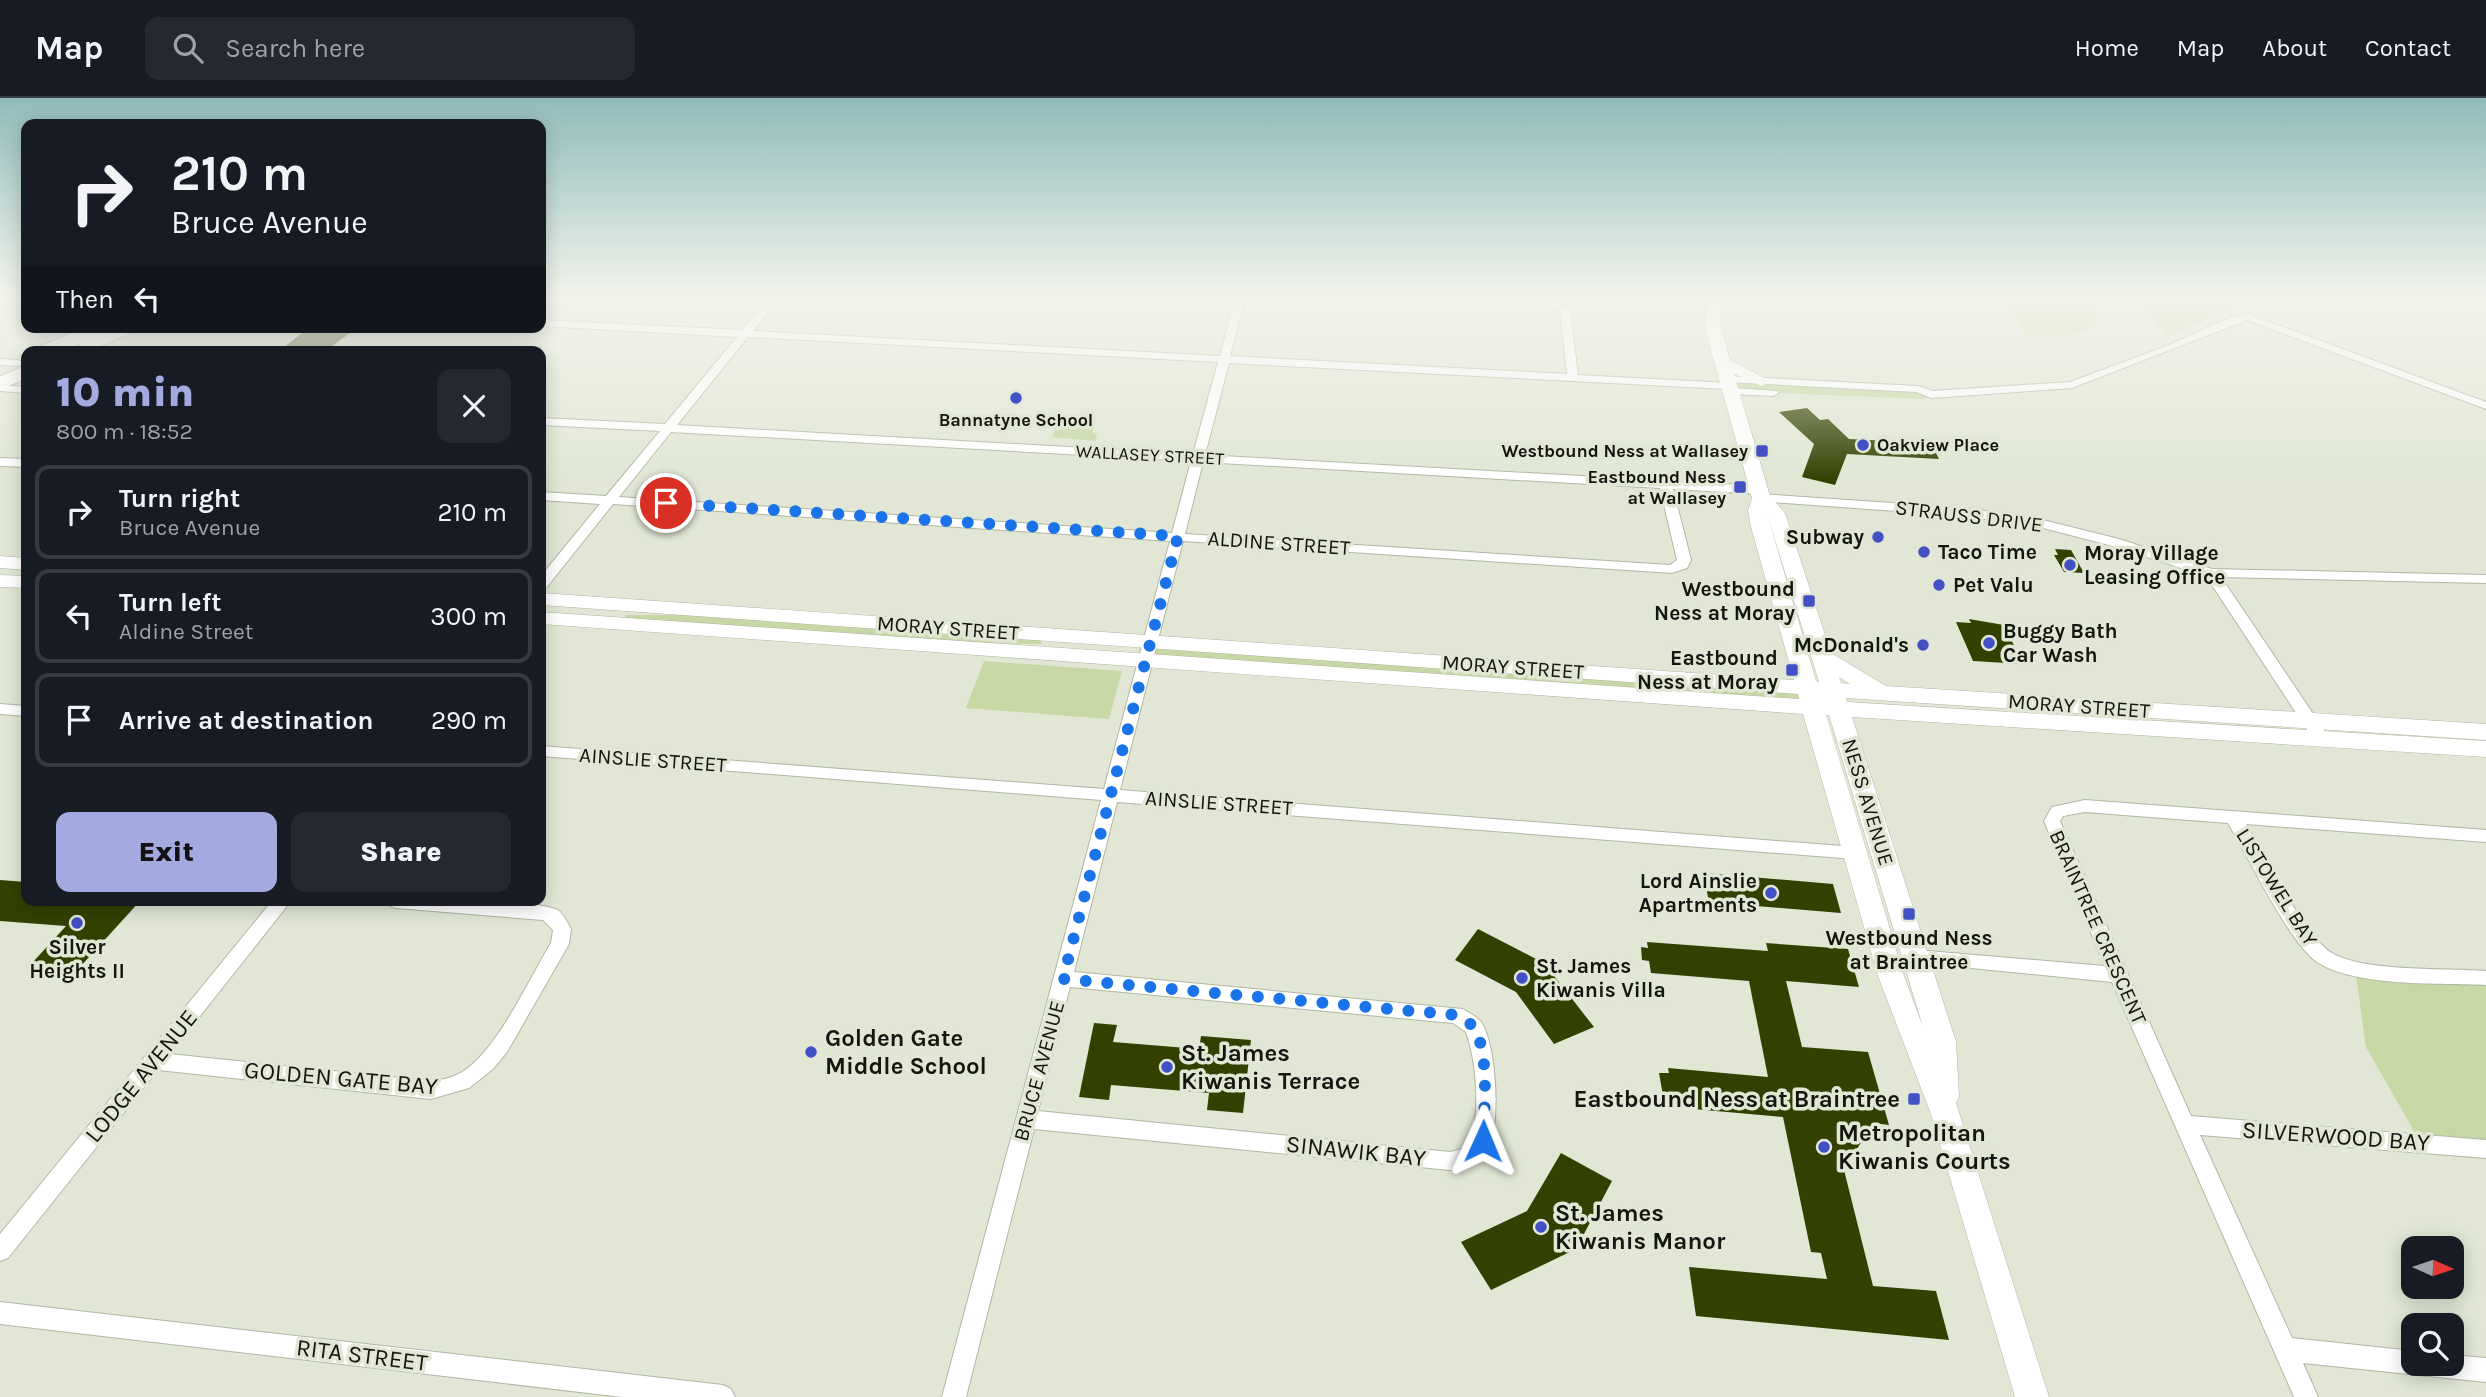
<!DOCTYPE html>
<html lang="en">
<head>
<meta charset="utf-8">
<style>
	body { margin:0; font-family:Karla,sans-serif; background:#242831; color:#f1f3f6; height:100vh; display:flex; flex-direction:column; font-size:26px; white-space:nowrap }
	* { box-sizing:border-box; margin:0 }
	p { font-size:23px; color:#9ea1a6 }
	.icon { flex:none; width:38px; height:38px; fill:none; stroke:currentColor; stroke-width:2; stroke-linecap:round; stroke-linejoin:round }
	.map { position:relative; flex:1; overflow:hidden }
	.sheet { position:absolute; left:21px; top:248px; width:525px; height:560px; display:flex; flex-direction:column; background:#171b24; border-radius:14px; box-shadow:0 4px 18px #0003 }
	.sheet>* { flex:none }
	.guide { position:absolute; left:21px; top:21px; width:525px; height:214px; border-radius:14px; box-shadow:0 4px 18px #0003; background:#171b24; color:#f1f3f6; overflow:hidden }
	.needle { width:46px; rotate:93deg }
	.controls { position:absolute; left:2401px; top:1138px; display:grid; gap:14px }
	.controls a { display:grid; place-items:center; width:63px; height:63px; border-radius:14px; background:#171b24; box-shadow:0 4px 18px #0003; font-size:35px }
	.pin { position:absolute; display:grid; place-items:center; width:60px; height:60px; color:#fff; margin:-30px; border:4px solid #fff; border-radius:50%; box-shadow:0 2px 7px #0007 }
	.me { position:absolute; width:77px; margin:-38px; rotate:1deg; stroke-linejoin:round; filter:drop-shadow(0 0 5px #0008) }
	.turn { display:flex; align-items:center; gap:24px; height:147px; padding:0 35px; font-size:32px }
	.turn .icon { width:91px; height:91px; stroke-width:2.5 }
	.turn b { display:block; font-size:49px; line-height:60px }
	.then { display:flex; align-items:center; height:66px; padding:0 35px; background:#0003; gap:14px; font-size:26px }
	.round { display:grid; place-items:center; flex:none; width:74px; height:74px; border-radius:14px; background:#242831 }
	.overview { display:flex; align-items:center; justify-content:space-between; height:119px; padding:0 35px }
	h1 { font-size:42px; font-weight:800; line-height:52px; color:#a2aae0 }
	.button { display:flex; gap:14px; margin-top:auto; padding:14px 35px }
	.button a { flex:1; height:80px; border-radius:14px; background:#a2aae0; color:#111; font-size:28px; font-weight:800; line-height:80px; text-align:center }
	.button a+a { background:#242831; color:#f1f3f6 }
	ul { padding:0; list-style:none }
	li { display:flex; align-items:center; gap:21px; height:94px; margin:0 14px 10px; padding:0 21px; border:4px solid #363941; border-radius:14px }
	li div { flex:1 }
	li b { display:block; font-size:26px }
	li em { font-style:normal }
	header { display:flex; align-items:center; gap:42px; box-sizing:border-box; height:98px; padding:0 35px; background:#171b24; border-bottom:2px solid #363941 }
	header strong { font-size:33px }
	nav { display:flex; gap:38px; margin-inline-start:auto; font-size:24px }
	.search { width:490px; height:63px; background:#242831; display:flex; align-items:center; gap:18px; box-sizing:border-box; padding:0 24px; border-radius:14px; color:#9ea1a6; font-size:26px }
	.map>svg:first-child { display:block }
</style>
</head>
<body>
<header>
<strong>Map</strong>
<div class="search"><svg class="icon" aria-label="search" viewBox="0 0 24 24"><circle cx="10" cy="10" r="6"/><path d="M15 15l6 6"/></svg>Search here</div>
<nav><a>Home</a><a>Map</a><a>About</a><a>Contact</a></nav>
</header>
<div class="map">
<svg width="2486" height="1299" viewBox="0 0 2486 1299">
	<rect width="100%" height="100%" fill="#e1e7d4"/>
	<g fill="#c7d8a4">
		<path d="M2009,200l77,2 11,16v8c-16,16 -49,12 -71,11l-20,-31z"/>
		<polygon points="2133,200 2252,200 2168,239"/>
		<polygon points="1726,281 1918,291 1931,297 1924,301 1730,293"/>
		<polygon points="1058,324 1094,326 1092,334 1097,336 1095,343 1052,339"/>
		<polygon points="627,517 682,517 1042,542 1041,546 973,545 624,520"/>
		<polygon points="1151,544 1807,589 1812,609 1145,563"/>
		<polygon points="984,563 1122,573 1109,621 966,610"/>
		<polygon points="2355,870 2486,880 2486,1051 2421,1045 2366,949"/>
	</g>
	<g fill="#334100">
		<polygon points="310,229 327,229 355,231 327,252 283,250"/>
		<polygon points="1807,310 1820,322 1828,321 1849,341 1931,345 1939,361 1847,356 1835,387 1802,379 1814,346 1779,314"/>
		<polygon points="2055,451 2071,452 2084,475 2064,474 2054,457 2058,457"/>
		<polygon points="1969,521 2004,527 2023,566 1973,563 1956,524 1971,525"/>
		<polygon points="1703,775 1833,786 1841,815 1709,804"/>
		<polygon points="0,782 26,784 26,803 140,803 80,869 32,865 66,828 0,823"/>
		<polygon points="1478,831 1544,865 1594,929 1554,946 1516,894 1455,862"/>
		<polygon points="1647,844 1768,853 1766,845 1848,851 1859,889 1786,883 1802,949 1868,954 1889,1027 1873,1025 1844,1072 1873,1188 1936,1193 1949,1242 1696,1218 1689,1169 1827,1181 1821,1155 1811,1154 1783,1019 1671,1009 1670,1004 1664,1003 1659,975 1669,975 1668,970 1768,979 1749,883 1651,875 1649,863 1642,862 1641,849 1648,850"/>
		<polygon points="1094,925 1117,927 1113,944 1199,951 1201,938 1251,942 1243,1015 1207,1012 1209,995 1111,987 1109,1002 1079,999"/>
		<polygon points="1561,1055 1612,1083 1576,1151 1491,1192 1461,1144 1527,1113"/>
	</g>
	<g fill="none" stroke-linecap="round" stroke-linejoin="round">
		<defs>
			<g id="street">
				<polygon points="0,200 26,200 26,206 0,204"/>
				<path d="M769,200h10l-26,33 467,25 15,-58h10l-15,58 337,18 -7,-62 -17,-9 -47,-2 -5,-3c25,0 61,-8 79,13l8,64 151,8 4,1v4l44,3 2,2 -6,3 -43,-2 -4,-1v-4l-497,-26 -24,92 554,31 6,4 -6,4 -86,-5 18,71 -4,8 -15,5 -489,-32 -63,249 735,57 6,2 3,4 -3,4 -6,2 -738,-57 -43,170 389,37c6,4 13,7 18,13 16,23 21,111 4,134 -8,10 -23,13 -35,14l-416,-41 -68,268h-24l159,-597 -560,-44v-10l563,43 66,-248 -557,-37 -67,84 -5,1v-13l59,-72 -59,-4v-8l65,4 54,-65 -119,-6v-7l124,6 72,-87 -196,-11v-6l201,10zM748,239l470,25 -25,92 -516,-29zM671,334l520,29 -19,72 -553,-36zM1203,364l457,26 17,72 -7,5 -485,-31zM1070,889l383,36 13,9c11,31 14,78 5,109l-9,8 -12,3 -412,-41z"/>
				<polygon points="2248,216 2486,304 2486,311 2247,222 2072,290 1931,300 1916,294 1726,284 1720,281 1726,278 1918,288 1933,293 2070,284 2169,247 2229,220"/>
				<polygon points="0,261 18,262 24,265 18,268 0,267"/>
				<polygon points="0,287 26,289 26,295 0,293"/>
				<polygon points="0,360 26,361 26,369 0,368"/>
				<polygon points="1761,396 1966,410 2043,422 2119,441 2212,471 2486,477 2486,485 2221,479 2330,641 2322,646 2316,645 2206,478 2109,447 2043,430 1966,418 1757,403 1757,397"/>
				<polygon points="0,606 26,608 26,618 0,616"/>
				<path d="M2085,702l401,30v12l-240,-18c18,30 59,113 86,129 32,19 115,15 154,18v14c-45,-2 -132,2 -169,-23 -27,-18 -70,-107 -89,-139l-143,-11 -22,4 -3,5 131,295 295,24v18l-286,-23 92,203 121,13v12h39v-8l34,3v24l-183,-19 15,34h-24l-182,-415 -202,-20 -3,-5 3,-5 6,-2 189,16 -61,-145 8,-14z"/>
				<path d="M272,803h19l-121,153 261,27c11,-1 21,-3 31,-9 35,-21 67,-93 89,-129l2,-13 -10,-10 -147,-12 -6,-2 -3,-5c29,0 153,-3 172,10 5,4 9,13 12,18l-2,15 -62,108 -14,17 -24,19 -38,11 -273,-29 -150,188 -8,3v-27z"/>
				<polygon points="0,1204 723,1287 731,1291 735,1299 622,1299 0,1226"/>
			</g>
			<g id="secondary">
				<path d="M1709,200h14l-3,27 10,35 40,21 -8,5 -28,-12 36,122 15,17 46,140 55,33 600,38v16l-640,-42 1,4 639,39v16l-634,-40 104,325 3,54 -3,7 93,294h-34l-84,-283 -53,-138 -75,-262 -1262,-90v-12l1258,87 -1,-5 -1257,-89v-12l1253,87 -43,-153 -3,-16 4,-13 -48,-173zM1767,416l52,168 -3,-1zM1839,579l11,7 -9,-1zM1826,617h3l94,312 -19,-51z"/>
				<polygon points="0,458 26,460 26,472 0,470"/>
				<polygon points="0,477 26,478 26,490 0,489"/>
			</g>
			<g id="highway">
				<polygon points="85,229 139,229 137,233 88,253 81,251 79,246 61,254 35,254 37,250"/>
				<polygon points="26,268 26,281 0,291 0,278"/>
			</g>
		</defs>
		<use href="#street" stroke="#b0b7a4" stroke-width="2"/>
		<use href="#secondary" stroke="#b0b7a4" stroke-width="1"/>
		<use href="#highway" stroke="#b0b7a4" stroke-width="2"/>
		<use href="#street" fill="#fff" fill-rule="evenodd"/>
		<use href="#secondary" fill="#fff" fill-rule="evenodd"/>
		<use href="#highway" fill="#fff" fill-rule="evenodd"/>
	</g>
	<linearGradient id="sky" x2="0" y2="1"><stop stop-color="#90bbba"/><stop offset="0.52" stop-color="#f2f4ec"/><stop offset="1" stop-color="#f2f4ec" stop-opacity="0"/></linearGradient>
	<rect width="2486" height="382" fill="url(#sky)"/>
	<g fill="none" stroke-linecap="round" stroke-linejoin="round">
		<path stroke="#1a73e8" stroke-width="12" stroke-dasharray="0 21.6" d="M666,405l512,33 -115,443 393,36c6,4 14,7 18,13 16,25 10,83 9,113"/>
	</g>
	<g fill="#4150c4" stroke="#e1e7d4" stroke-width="2.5">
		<circle cx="1016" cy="300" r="7"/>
		<circle cx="1863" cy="347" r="7"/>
		<rect x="1755" y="346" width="14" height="14" rx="3.5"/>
		<rect x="1733" y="382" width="14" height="14" rx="3.5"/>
		<circle cx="1878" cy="439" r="7"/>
		<circle cx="1924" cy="454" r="7"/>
		<circle cx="2070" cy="467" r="7"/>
		<circle cx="1939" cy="487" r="7"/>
		<rect x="1802" y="496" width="14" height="14" rx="3.5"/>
		<circle cx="1989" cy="545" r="7"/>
		<circle cx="1923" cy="547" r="7"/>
		<rect x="1785" y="565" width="14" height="14" rx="3.5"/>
		<circle cx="1771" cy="795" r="7"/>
		<rect x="1902" y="809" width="14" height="14" rx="3.5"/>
		<circle cx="77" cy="825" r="7"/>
		<circle cx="1522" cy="880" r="7"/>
		<circle cx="811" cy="954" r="7"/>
		<circle cx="1167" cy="969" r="7"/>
		<rect x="1907" y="994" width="14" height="14" rx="3.5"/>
		<circle cx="1824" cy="1049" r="7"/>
		<circle cx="1541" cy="1129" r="7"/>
	</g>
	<g text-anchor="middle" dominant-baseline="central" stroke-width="7" stroke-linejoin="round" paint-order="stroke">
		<g font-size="18" font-weight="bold" fill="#141610" stroke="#e1e7d4" text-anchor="end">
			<text x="1016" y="322" text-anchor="middle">Bannatyne School</text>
			<text x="1877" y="347" text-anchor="start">Oakview Place</text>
			<text x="1748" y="353">Westbound Ness at Wallasey</text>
			<text x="1726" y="379">Eastbound Ness<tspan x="1726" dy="21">at Wallasey</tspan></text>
		</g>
		<g font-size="18" fill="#141610" stroke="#e1e7d4">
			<text transform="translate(1150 357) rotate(3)">WALLASEY STREET</text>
		</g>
		<g font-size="21" fill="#141610" stroke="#e1e7d4">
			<text transform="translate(1969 418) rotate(7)">STRAUSS DRIVE</text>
			<text transform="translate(1279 445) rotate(4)">ALDINE STREET</text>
			<text transform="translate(948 530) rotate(4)">MORAY STREET</text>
			<text transform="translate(1513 569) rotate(4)">MORAY STREET</text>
			<text transform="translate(2079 608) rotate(4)">MORAY STREET</text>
			<text transform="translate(653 662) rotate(4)">AINSLIE STREET</text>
			<text transform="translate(1868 704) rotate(73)">NESS AVENUE</text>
			<text transform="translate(1219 705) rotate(4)">AINSLIE STREET</text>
			<text transform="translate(2277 789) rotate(58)">LISTOWEL BAY</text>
			<text transform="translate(2098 829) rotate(66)">BRAINTREE CRESCENT</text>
			<text transform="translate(1039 973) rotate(-75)">BRUCE AVENUE</text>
		</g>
		<g font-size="21" font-weight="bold" fill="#141610" stroke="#e1e7d4" text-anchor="end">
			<text x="1864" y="439">Subway</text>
			<text x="1938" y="454" text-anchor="start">Taco Time</text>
			<text x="2084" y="455" text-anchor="start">Moray Village<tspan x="2084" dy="24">Leasing Office</tspan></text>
			<text x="1953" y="487" text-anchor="start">Pet Valu</text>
			<text x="1795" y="491">Westbound<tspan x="1795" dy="24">Ness at Moray</tspan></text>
			<text x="2003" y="533" text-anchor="start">Buggy Bath<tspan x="2003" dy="24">Car Wash</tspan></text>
			<text x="1909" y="547">McDonald's</text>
			<text x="1778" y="560">Eastbound<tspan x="1778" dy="24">Ness at Moray</tspan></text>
			<text x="1757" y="783">Lord Ainslie<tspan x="1757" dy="24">Apartments</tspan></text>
			<text x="1909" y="840" text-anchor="middle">Westbound Ness<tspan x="1909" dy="24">at Braintree</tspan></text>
			<text x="77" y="849" text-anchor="middle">Silver<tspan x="77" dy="24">Heights II</tspan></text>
			<text x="1536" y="868" text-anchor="start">St. James<tspan x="1536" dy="24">Kiwanis Villa</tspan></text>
		</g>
		<g font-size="24" font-weight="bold" fill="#141610" stroke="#e1e7d4" text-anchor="start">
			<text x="825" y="940">Golden Gate<tspan x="825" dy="28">Middle School</tspan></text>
			<text x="1181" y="955">St. James<tspan x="1181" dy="28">Kiwanis Terrace</tspan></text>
			<text x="1900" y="1001" text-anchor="end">Eastbound Ness at Braintree</text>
			<text x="1838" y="1035">Metropolitan<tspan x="1838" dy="28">Kiwanis Courts</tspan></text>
			<text x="1555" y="1115">St. James<tspan x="1555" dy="28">Kiwanis Manor</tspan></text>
		</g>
		<g font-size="24" fill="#141610" stroke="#e1e7d4">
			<text transform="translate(141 978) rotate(-51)">LODGE AVENUE</text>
			<text transform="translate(341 980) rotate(5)">GOLDEN GATE BAY</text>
			<text transform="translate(2336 1038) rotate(4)">SILVERWOOD BAY</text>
			<text transform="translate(1356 1053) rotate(6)">SINAWIK BAY</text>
			<text transform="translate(362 1257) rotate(7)">RITA STREET</text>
		</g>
	</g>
</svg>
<div class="controls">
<a><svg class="needle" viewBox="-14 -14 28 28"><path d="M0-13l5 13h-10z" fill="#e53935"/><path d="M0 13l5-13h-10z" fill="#9ea1a6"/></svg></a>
<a><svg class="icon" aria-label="search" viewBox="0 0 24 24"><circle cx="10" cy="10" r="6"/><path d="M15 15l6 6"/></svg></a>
</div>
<div class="pin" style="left:666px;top:405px;background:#d93025"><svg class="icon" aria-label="arrive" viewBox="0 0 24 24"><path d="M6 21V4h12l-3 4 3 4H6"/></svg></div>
<svg class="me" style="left:1483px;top:1043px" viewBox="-20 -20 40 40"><path d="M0-17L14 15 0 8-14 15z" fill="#1a73e8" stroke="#fff" stroke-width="4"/></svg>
<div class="guide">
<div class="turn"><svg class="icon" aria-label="right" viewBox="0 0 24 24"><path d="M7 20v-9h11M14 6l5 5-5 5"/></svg><div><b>210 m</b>Bruce Avenue</div></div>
<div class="then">Then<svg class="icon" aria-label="left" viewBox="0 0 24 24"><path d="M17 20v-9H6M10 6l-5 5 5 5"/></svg></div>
</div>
<section class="sheet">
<div class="overview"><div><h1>10 min</h1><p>800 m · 18:52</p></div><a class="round"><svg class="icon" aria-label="close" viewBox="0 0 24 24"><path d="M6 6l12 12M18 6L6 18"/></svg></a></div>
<ul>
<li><svg class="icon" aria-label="right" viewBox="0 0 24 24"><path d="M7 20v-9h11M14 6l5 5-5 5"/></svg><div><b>Turn right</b><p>Bruce Avenue</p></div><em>210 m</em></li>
<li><svg class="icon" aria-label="left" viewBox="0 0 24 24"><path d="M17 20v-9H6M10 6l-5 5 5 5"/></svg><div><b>Turn left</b><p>Aldine Street</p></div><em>300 m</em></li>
<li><svg class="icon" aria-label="arrive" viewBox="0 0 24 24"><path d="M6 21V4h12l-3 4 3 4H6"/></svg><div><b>Arrive at destination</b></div><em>290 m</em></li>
</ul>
<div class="button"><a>Exit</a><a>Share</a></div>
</section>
</div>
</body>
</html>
